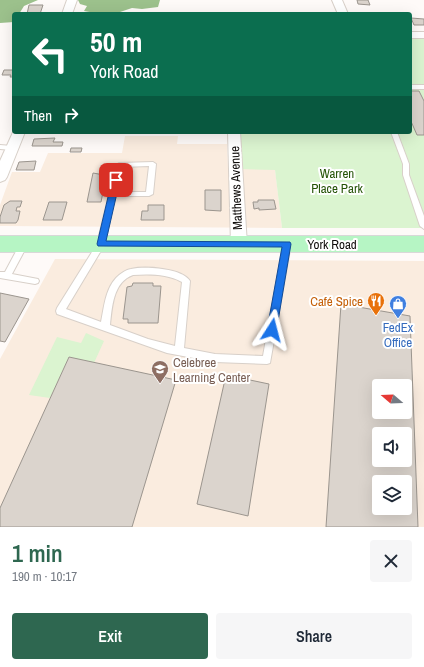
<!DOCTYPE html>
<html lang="en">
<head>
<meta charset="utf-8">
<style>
	body { margin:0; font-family:"Archivo Narrow",sans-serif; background:#f6f6f7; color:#1f2937; height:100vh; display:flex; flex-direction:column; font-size:15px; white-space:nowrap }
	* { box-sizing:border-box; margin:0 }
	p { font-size:13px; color:#747a83 }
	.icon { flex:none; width:22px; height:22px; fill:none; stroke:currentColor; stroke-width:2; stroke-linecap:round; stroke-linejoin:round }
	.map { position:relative; height:527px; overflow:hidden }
	.side { display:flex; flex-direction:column; background:#fff; flex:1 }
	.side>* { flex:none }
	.banner { position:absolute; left:12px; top:12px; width:400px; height:122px; border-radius:4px; box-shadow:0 4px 16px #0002; background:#0b6e4f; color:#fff; overflow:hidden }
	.needle { width:26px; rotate:289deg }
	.buttons { position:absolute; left:372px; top:379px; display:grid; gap:8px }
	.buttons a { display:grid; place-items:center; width:40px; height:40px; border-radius:4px; background:#fff; box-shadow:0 4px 16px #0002; font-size:20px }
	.pin { position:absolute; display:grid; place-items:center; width:34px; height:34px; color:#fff; margin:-17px; border-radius:8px; box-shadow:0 2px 6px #0006 }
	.me { position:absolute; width:44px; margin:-22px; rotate:9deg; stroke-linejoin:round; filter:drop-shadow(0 0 3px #0008) }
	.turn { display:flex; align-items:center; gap:14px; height:84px; padding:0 12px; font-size:18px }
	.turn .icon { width:52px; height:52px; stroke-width:2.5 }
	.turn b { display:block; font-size:28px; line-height:34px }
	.then { display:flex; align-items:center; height:38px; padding:0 12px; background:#0003; gap:8px; font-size:15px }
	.round { display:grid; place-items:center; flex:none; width:42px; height:42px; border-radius:4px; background:#f6f6f7 }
	.overview { display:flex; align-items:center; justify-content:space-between; height:68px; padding:0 12px }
	h1 { font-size:24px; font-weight:600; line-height:30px; color:#2e6750 }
	.cta { display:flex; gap:8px; margin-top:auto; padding:8px 12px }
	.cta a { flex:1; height:46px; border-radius:4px; background:#2e6750; color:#fff; font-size:16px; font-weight:600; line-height:46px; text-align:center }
	.cta a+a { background:#f6f6f7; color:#1f2937 }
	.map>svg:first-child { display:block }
</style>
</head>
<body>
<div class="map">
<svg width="424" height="527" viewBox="0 0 424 527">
	<rect width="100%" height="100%" fill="#fefaf8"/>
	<g fill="#faecdf" fill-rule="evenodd">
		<polygon points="125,136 178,136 177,144 227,144 228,169 275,169 282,228 0,226 0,205 12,172 40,172 48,153 122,153"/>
		<path d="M55,259l369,2v266h-424v-168zM379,386h26v26h-26zM379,434h26v26h-26zM379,482h26v26h-26z"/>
	</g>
	<g fill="#dbf4d0">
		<polygon points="410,39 424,39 424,228 282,228 275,170 240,169 238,132 410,132"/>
		<polygon points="86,333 104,341 94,363 69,357 50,398 29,395 57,337 81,343"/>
	</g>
	<g fill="#9cc18c">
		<polygon points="0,0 38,0 24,6 19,14 14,14 14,22 0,23"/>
		<polygon points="78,0 160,0 158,7 142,9 132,8 114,14 101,14 84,11 87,6 80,4"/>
	</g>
	<g fill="#dbd4cd" stroke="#9b958e" fill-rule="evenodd">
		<polygon points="357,0 368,0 370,5 358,4"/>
		<polygon points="29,5 43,5 40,14 27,14"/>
		<polygon points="411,18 424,19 424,25 414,25"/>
		<polygon points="14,68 14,77 10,77 11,75 2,75 4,70 12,70"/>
		<polygon points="410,91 419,91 424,101 424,135 417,135 410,119"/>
		<polygon points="55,138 53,142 63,142 62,146 32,146 34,139"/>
		<polygon points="71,148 82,148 81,152 70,152"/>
		<polygon points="36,161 34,170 16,170 19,162"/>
		<polygon points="93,173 104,175 104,177 106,177 101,202 87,202"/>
		<polygon points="205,190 221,190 221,211 205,210"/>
		<polygon points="258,200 274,200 276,209 259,210 259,208 254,209 253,202 258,202"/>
		<polygon points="10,201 22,201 20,207 17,207 16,211 20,211 18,220 16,223 0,223 0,217 4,205"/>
		<polygon points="49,202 67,202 62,220 43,220"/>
		<polygon points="148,205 164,205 164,220 141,220 142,211 148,211"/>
		<polygon points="133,283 153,283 153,286 161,286 158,323 128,323 128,319 123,319 127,287 132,286"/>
		<polygon points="0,293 29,299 5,342 0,341"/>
		<path d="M341,304l69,12 8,211h-92zM379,386h26v26h-26zM379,434h26v26h-26zM379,482h26v26h-26z"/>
		<polygon points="69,357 176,380 132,527 0,527 0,508"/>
		<polygon points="226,375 269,384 248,516 197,504"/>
	</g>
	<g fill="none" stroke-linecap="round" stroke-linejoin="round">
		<defs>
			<g id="lane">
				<rect x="410" y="85" width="14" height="4"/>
				<polygon points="391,132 397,132 409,164 409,175 424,216 424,229 420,226 403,175 403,164"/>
				<polygon points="0,145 12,146 15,148 12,150 0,149"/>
				<path d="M153,162l3,2 -3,30 -4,2h-34l-10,48 -39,65 35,13c3,-14 4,-32 15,-44 4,-4 9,-8 15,-9 14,-3 51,-1 59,12l-6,67 31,6 48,2 20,-112 4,-3 4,3 -21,119 -3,1 -52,-2 -48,-9 -110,-39 -1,-3 1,-3 40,-64 19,-79 3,-2zM149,166l-3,26h-30l6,-25zM133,275c17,-1 34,-1 49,7l-7,64 -27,-7 -38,-14c2,-18 3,-43 23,-50z"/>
				<polygon points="24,241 28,244 12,274 38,279 39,281 38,283 35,284 0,278 0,272 5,272 21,242"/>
			</g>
			<g id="street">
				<polygon points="67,0 77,0 72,14 62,14"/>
				<polygon points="332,0 342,0 348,14 338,14"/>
				<rect x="410" y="32" width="14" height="6"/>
				<polygon points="14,130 14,132 25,132 7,177 5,180 0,182 0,161"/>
				<polygon points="228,132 240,132 247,245 244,249 239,251 234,249 231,245"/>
			</g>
			<rect id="primary" x="0" y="236" width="424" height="16"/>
		</defs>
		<use href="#lane" stroke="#d8d0c9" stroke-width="2"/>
		<use href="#street" stroke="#d8d0c9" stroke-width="2"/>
		<use href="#primary" stroke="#d9d8d8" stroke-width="2"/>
		<use href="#lane" fill="#fff" fill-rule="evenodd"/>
		<use href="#street" fill="#fff" fill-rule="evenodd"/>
		<use href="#primary" fill="#b6f5c4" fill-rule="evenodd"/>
	</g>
	<polygon fill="#1a73e8" stroke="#114b97" points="116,177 120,180 106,241 290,242 291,244 276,333 272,334 269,333 267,330 282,247 98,246 97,244 112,180"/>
	<defs>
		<symbol id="restaurant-pin" viewBox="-11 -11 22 30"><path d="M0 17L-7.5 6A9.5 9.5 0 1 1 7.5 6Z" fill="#e8710a" stroke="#fff"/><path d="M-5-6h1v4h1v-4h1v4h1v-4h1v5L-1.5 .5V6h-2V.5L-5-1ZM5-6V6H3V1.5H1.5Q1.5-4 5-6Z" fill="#fff"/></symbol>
		<symbol id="shop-pin" viewBox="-11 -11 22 30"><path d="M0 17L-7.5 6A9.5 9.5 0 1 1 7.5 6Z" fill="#3f7fe0" stroke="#fff"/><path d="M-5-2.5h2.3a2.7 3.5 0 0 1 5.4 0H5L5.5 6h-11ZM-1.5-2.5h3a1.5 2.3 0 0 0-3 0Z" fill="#fff"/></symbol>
		<symbol id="school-pin" viewBox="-11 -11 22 30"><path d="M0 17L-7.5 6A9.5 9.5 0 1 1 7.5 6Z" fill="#8d6e63" stroke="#fff"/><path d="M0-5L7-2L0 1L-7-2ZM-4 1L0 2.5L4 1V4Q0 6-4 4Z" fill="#fff"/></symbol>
	</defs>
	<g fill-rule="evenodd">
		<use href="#restaurant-pin" x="366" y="291" width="20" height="27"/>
		<use href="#shop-pin" x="388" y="294" width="20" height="27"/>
		<use href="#school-pin" x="150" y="359" width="20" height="27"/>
	</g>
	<g text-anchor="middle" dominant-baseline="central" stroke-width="4" stroke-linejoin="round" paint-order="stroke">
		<g font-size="13" fill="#255307" stroke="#fff">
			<text x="337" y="173">Warren<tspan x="337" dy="15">Place Park</tspan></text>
		</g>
		<g font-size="13" fill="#0f0c0a" stroke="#fff">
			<text transform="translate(236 188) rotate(-92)">Matthews Avenue</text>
			<text x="332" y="244">York Road</text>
		</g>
		<g font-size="13" fill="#c56008" stroke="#fff" text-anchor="end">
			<text x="363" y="301">Café Spice</text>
		</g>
		<g font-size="13" fill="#366cbe" stroke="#fff">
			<text x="398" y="327">FedEx<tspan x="398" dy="15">Office</tspan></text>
		</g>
		<g font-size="13" fill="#785e54" stroke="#fff" text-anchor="start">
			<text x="173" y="362">Celebree<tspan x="173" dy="15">Learning Center</tspan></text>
		</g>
	</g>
</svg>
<div class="buttons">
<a><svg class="needle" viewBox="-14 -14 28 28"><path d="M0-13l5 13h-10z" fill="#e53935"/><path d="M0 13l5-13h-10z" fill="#747a83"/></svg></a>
<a><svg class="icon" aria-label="sound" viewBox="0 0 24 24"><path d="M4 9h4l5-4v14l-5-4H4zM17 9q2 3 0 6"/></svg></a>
<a><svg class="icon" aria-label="layers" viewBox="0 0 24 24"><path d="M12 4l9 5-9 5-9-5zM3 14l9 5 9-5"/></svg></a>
</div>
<div class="pin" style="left:116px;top:180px;background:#d93025"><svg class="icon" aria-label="arrive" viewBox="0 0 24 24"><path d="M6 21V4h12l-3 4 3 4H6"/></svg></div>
<svg class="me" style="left:272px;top:330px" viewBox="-20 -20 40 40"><path d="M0-17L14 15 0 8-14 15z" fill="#1a73e8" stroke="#fff" stroke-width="4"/></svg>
<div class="banner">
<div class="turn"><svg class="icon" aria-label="left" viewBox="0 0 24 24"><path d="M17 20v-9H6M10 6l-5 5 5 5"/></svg><div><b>50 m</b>York Road</div></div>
<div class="then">Then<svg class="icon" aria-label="right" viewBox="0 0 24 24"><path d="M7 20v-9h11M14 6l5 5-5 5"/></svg></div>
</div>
</div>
<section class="side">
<div class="overview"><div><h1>1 min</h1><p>190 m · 10:17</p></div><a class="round"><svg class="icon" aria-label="close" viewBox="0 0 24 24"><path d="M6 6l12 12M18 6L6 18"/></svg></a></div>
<div class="cta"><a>Exit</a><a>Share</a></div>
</section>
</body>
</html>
